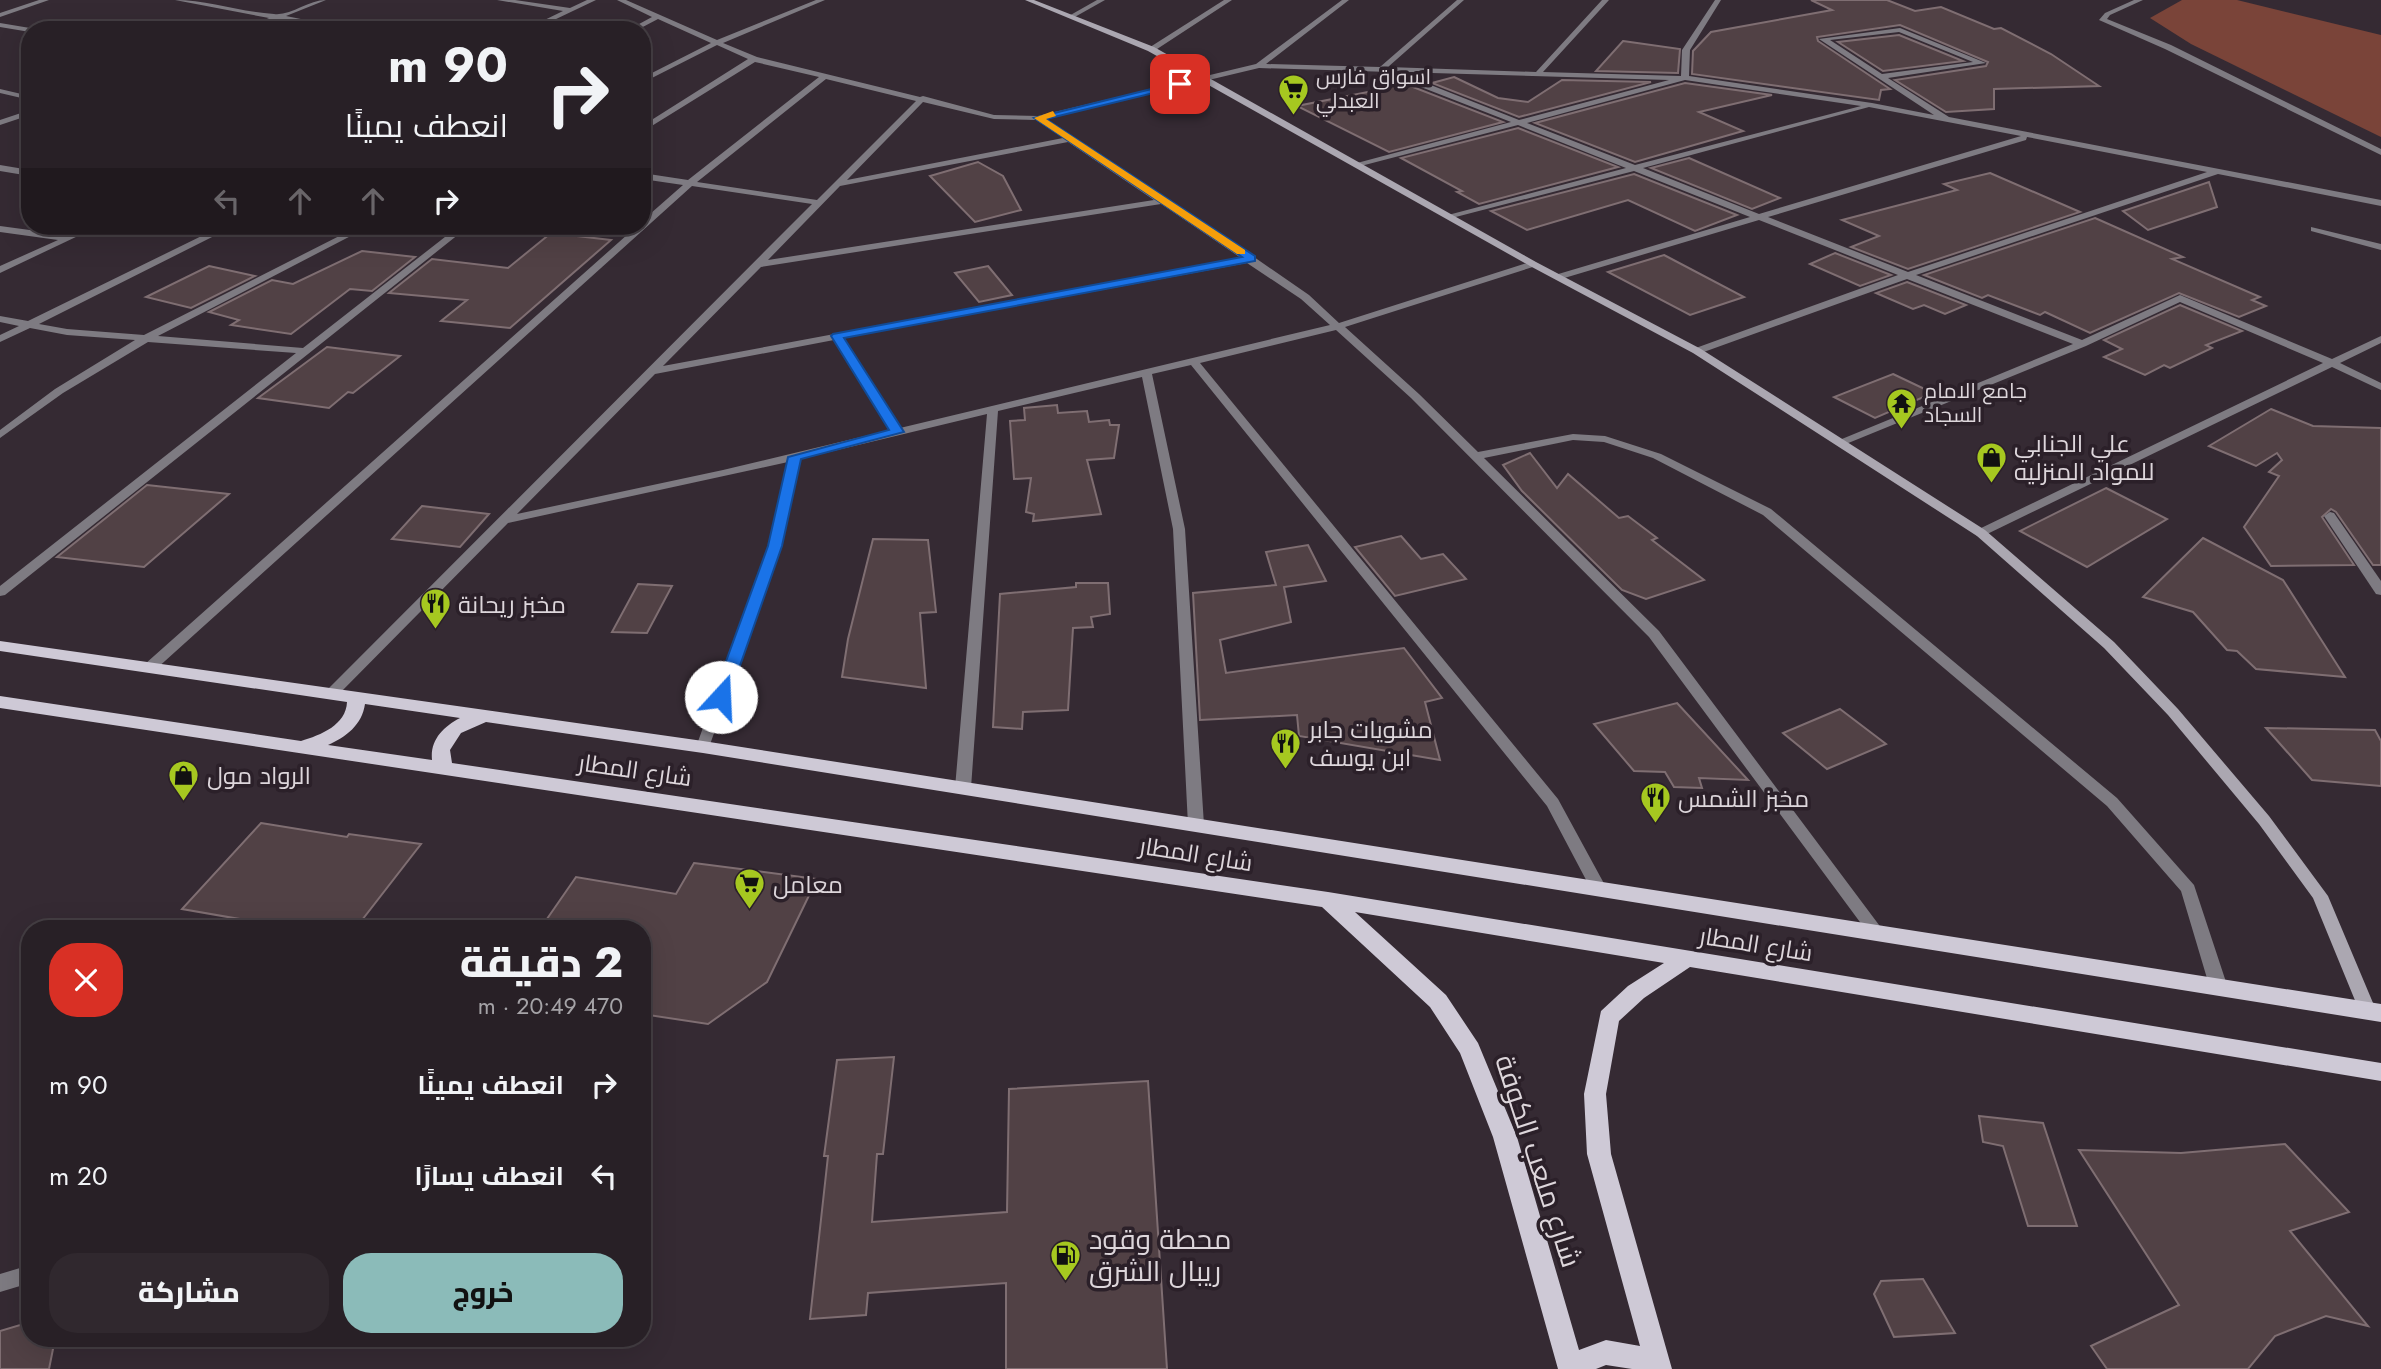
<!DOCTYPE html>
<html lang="ar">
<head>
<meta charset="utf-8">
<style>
	body { margin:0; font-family:Jost,Cairo,sans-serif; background:#30282e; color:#f1f3f6; direction:rtl; height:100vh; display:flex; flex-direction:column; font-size:26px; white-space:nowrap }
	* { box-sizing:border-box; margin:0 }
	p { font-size:23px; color:#a5a3a7 }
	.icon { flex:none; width:38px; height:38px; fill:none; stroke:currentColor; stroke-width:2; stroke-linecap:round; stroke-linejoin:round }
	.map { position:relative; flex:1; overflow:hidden; direction:ltr }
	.sheet { position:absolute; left:21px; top:920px; width:630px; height:427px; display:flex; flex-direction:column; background:#282026; border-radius:28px; box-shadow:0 7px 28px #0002,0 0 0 2px #443e43; direction:rtl }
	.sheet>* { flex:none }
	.top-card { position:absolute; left:21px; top:21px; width:630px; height:214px; border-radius:28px; box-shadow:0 7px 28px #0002,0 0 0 2px #443e43; direction:rtl; background:#282026; color:#f1f3f6; overflow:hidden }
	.pin { position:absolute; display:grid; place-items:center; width:60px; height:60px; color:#fff; margin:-30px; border-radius:14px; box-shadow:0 4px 10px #0006 }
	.me { position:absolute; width:77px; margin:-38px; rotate:20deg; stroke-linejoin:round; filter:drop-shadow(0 0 5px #0008) }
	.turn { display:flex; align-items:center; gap:24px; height:147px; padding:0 28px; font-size:32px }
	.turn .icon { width:91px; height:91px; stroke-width:2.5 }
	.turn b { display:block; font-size:49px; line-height:60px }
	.lanes { display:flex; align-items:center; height:66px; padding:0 28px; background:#0003; justify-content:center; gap:35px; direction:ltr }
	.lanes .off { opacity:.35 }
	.round { display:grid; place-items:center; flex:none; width:74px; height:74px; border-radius:28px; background:#30282e }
	.headline { display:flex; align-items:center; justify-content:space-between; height:119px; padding:0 28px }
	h1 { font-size:42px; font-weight:800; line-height:52px }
	.button { display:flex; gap:14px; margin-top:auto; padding:14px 28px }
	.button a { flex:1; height:80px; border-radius:28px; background:#8bbbb9; color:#111; font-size:28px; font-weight:800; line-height:80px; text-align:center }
	.button a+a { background:#30282e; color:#f1f3f6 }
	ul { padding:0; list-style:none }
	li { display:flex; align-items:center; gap:21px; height:91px; padding:0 28px }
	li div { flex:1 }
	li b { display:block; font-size:26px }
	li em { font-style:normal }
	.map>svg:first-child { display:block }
</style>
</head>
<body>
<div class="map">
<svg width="2381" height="1369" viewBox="0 0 2381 1369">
	<rect width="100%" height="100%" fill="#352a33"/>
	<polygon fill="#7a4439" points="2182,0 2237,0 2381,35 2381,137 2191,44 2150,18"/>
	<g fill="#514145" stroke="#7f6e72" stroke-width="2">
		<polygon points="1811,0 1887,0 1915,11 1941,7 1994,29 2001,28 2051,54 2099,86 1994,89 1994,109 1946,112 1895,80 1986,66 1988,62 1900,25 1817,37 1818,41 1890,89 1881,90 1879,100 1692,74 1693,51 1711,32 1832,10"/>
		<polygon points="1899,35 1963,61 1883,71 1838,42"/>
		<polygon points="1623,41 1680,49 1678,73 1596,71"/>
		<polygon points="1454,77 1498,98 1528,102 1562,80 1651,82 1519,117 1432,83"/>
		<polygon points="1685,83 1772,95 1699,112 1743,131 1635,162 1535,123"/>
		<polygon points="1393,84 1413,87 1503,122 1389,152 1297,106 1373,91"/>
		<polygon points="1518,128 1618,167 1479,204 1457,192 1462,191 1401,158"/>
		<polygon points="1689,158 1780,198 1752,209 1651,168"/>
		<polygon points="978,162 1003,176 1021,210 975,222 930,176"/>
		<polygon points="1990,173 2080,212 1908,269 1851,247 1879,236 1842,220 1957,190 1944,184"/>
		<polygon points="1634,174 1737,215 1695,231 1628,200 1527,230 1491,211"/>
		<polygon points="2209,182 2217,207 2148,230 2123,211"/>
		<polygon points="2095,218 2183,257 2172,259 2260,297 2252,300 2266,306 2239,317 2179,293 2090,333 2045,312 2040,315 1988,295 1982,298 1924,275"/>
		<polygon points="551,233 611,240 510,328 441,321 467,300 389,293 432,259 508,268"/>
		<polygon points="362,251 415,257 372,291 350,289 291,334 231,325 239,320 209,312 272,280 293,284"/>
		<polygon points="1835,253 1891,275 1860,286 1810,264"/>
		<polygon points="1664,255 1744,297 1690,315 1608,272"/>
		<polygon points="209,266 255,276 191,308 146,297"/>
		<polygon points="988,266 1012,295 979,302 955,273"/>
		<polygon points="1907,282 1966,305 1945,314 1924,305 1913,309 1876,293"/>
		<polygon points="2180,305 2242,331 2206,345 2212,348 2170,368 2164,365 2145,375 2104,357 2122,349 2104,340"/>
		<polygon points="327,347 400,356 353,393 348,392 329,408 258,398"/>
		<polygon points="1893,374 1933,393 1875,418 1834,397"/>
		<polygon points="1057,405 1058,413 1087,411 1089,422 1109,420 1110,425 1119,425 1114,458 1087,460 1101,514 1033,521 1034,514 1026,512 1031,478 1014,479 1010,421 1025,420 1024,408"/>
		<polygon points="2271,409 2313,426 2381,428 2381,565 2373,565 2336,512 2331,509 2322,517 2354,565 2271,566 2244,527 2279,476 2269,472 2282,460 2277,453 2256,466 2209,446"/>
		<polygon points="1530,453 1557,488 1568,474 1619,518 1628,516 1657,538 1652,540 1704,580 1646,599 1622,590 1522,491 1503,465"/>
		<polygon points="147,485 229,494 144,567 57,557"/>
		<polygon points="2106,488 2167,519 2087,567 2020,531"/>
		<polygon points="422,506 489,514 460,547 392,539"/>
		<polygon points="1401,536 1421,559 1443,554 1466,579 1395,596 1355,547"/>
		<polygon points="2203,538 2283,580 2345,677 2256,669 2237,651 2227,650 2193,612 2143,597"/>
		<polygon points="873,539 928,540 936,612 920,613 926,688 842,677 848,639"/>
		<polygon points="1308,545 1326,581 1284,587 1291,622 1220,640 1226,673 1404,648 1442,698 1425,702 1440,760 1299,736 1297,715 1200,720 1193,593 1276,585 1266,552"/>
		<polygon points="1076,583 1108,583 1110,614 1091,617 1093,627 1073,628 1068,710 1023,712 1022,729 993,727 1000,594 1076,587"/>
		<polygon points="638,584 672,586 647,633 612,632"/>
		<polygon points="1677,703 1748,780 1699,778 1702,788 1674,787 1665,772 1634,771 1594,724"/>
		<polygon points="1840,709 1886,744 1827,769 1783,733"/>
		<polygon points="2266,728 2375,730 2381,741 2381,786 2312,780"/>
		<polygon points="261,823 347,837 349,834 421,844 355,929 270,929 274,925 182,909"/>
		<polygon points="694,863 817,879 767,982 708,1024 642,1014 642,929 540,929 576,877 676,894"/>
		<polygon points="894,1057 883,1154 877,1154 872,1222 1007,1212 1009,1089 1148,1081 1167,1369 1006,1369 1006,1283 868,1293 866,1315 810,1319 828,1156 824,1156 837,1060"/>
		<polygon points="1979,1116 2043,1123 2077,1226 2028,1226 2003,1146 1983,1142"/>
		<polygon points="2285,1144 2349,1212 2290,1231 2368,1326 2326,1316 2275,1336 2248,1369 2107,1369 2091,1346 2179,1305 2079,1150 2181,1153"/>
		<polygon points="1923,1279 1955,1333 1894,1337 1874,1294 1881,1281"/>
		<polygon points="30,1322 30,1339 55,1339 49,1369 0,1369 0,1331"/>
	</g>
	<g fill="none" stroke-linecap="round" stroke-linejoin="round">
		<g fill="#7e7b82" fill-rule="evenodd">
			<polygon points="39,0 49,0 0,17 0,13"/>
			<path d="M175,0c33,0 65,12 99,14 17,2 34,-14 52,-14l-40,16 69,14h-17l-60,-11 -27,11h-10l28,-12z"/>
			<polygon points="497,0 515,0 570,8 587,0 596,0 533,30 524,30 563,11"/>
			<path d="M617,0h9l91,40 99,-40h9l-102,43 34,14 163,40 3,-1 71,19 44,1 218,-52 86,-64h7l-83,64 114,3 77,-67h7l-76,67 148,5 66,-72h7l-66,72 138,4 1,-26 33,-50h6l-31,50 -1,26 183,27 62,12 -115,-76 81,-11 86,35 -98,15 61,39 432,83v6l-163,-32 -302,101 166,65 98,-45 152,64 49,-23v7l-41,20 41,20v7l-49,-23 -351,170 -4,-1 -2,-3 2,-3 346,-167 -143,-61 -94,44 -245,100 -6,-3 2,-2 236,-97 -166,-65 -206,74h-8v-4l205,-74 -139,-55 -198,59h-6v-4l195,-58 -116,-46 -186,48v-4l178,-47 -108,-43 -161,42v-4l154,-41 -121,-47v-3l-131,-4 -214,51 209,138 55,38 30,28 191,-61h6v4l-191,61 74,67 59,58 95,-18 32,2 56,18 110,55 346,289 77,87 33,100 -3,5 -6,2 -6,-2 -3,-5 -28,-94 -74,-85 -344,-291 -110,-57 -49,-16 -31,-2 -89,18 175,173 226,302 -2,4 -6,2 -6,-2 -222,-300 -238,-239 -75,-68 -136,33 358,436 49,90 -2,4 -6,2 -6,-2 -46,-87 -356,-441 -39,9 33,155 19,296 -3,4h-10l-3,-4 -15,-296 -31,-152 -144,34 -27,377 -3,4h-10l-3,-4 32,-374 -187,45 -19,87 -73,204 -5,2 -7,-5 73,-201 19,-84 -280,61 -171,173h-10l-2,-3 2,-3 485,-486 -120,-18 -537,484h-10l-2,-3 2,-3 492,-438h5v-5l41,-36 -41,-6v-6l46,7 131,-103 -64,-15 -113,70v-6l106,-67 -31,-14 -75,38v-5l69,-35 -53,-24 -21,11h-9l24,-13zM1899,32l74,30 -91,12 -52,-34zM1398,72l271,8 -150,40zM826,79l90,22 -99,99 -120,-18zM1685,80l176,26 -226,59 -108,-42zM923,102l71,17 42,1 27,18 -216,42zM1869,107l152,29 -262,78 -116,-46zM2027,137l180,35 -299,100 -140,-55 258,-77zM1068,142l86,58 -386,60 72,-74zM1161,204l80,54 -578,108 98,-99zM1247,263l54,36 29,26 -430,103 -56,-90zM834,340l56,90 -167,40 -206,44 138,-140z"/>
			<polygon points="1097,0 1105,0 1073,18 1067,17"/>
			<polygon points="1224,0 1232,0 1154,51 1147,49"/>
			<polygon points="2134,0 2143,0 2110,15 2107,19 2171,45 2381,149 2381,155 2165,49 2099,20 2105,13"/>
			<polygon points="0,23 30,28 33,30 30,30 30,32 0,27"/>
			<polygon points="0,89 30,96 30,100 0,93"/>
			<polygon points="30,110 30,115 0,125 0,120"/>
			<polygon points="0,165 30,170 30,176 0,171"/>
			<polygon points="0,226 67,235 87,226 99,226 0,273 0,266 58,240 0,232"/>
			<polygon points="222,226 234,226 39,324 67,329 144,335 359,226 370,226 158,336 303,348 459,226 469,226 5,595 0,596 0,586 296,353 148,342 63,393 0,438 0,430 55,389 135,340 67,335 30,328 0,342 0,335 19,326 0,322 0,316 28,321"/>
			<polygon points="2311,227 2381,244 2381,250 2311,231"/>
			<polygon points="2330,512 2334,513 2381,581 2381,595 2376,594 2324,516"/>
			<polygon points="30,1265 30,1283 0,1292 0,1274"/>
		</g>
		<polygon fill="#aba7b1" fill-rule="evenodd" points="1025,0 1034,0 1154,47 1536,262 1701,349 1985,530 2114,642 2178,709 2269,816 2328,896 2376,1010 2373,1015 2367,1017 2361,1015 2313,898 2259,824 2168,715 2104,648 1977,536 1693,353 1530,266 1148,51"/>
		<path fill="#cec9d6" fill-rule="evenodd" d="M0,641l703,100 1678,263v18l-1678,-269 -217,-31 -25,11 -11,17 2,13 876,129 1053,171v18l-691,-114 -46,31 -25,23 -13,73 5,60 61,215h-40l-26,-4 -10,4h-38l-65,-232 -33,-84 -30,-46 -108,-100 -1322,-199v-12l301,45c20,-6 45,-16 46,-39l-347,-51zM365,704l95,14c-17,9 -30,22 -28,42l-104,-15c18,-8 34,-20 37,-41zM1355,912l309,51 -36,23 -27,25 -17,83 3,60 53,192 -34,-6 -27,10 -62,-213 -39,-94 -32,-48z"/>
	</g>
	<polygon fill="#1a73e8" stroke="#114b97" stroke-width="2" points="1180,82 1183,86 1046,119 1255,256 1255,261 844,338 904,432 801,459 782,546 729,697 721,702 715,700 713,697 768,546 788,457 889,430 831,336 833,334 1242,257 1034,118"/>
	<polygon fill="#f59e0b" points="1053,111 1056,116 1046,119 1245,250 1245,254 1237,254 1034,118"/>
	<defs>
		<symbol id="supermarket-pin" viewBox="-11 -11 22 30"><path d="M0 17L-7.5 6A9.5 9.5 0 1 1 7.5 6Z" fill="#a6c820" stroke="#2b2029"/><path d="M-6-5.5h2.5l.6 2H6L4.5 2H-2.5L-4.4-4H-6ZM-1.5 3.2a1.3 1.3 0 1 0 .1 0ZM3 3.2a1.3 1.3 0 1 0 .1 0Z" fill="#111"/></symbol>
		<symbol id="temple-pin" viewBox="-11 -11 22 30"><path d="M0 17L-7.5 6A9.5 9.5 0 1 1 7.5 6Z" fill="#a6c820" stroke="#2b2029"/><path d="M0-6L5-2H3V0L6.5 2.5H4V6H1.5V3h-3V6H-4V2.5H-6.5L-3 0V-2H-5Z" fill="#111"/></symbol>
		<symbol id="shop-pin" viewBox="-11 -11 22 30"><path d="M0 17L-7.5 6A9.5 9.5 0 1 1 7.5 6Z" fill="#a6c820" stroke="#2b2029"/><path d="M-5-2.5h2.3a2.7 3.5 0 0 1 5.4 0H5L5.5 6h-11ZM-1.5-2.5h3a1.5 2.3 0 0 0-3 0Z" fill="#111"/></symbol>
		<symbol id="restaurant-pin" viewBox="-11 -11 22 30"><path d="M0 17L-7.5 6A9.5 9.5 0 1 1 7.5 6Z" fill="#a6c820" stroke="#2b2029"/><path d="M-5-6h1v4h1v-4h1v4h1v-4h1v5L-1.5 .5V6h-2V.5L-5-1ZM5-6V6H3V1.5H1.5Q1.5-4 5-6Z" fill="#111"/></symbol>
		<symbol id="fuel-pin" viewBox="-11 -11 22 30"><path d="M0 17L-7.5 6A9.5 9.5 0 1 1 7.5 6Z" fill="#a6c820" stroke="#2b2029"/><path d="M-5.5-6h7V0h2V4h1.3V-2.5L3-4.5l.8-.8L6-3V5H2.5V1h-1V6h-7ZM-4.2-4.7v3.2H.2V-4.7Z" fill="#111"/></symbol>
	</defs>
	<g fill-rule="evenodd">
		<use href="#supermarket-pin" x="1276" y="72" width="35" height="47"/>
		<use href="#temple-pin" x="1884" y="386" width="35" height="47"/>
		<use href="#shop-pin" x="1974" y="440" width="35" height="47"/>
		<use href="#restaurant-pin" x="418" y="586" width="35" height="47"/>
		<use href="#restaurant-pin" x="1268" y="726" width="35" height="47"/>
		<use href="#shop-pin" x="166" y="758" width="35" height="47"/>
		<use href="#restaurant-pin" x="1638" y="780" width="35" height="47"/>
		<use href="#supermarket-pin" x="732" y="866" width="35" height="47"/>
		<use href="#fuel-pin" x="1048" y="1238" width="35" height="47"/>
	</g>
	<g text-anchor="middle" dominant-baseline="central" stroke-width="7" stroke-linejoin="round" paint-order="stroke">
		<g font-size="21" fill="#ddd6db" stroke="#2b2029" text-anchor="start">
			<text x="1316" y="77">اسواق فارس<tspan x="1316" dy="24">العبدلي</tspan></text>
			<text x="1924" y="391">جامع الامام<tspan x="1924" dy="24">السجاد</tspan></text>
		</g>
		<g font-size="24" fill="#ddd6db" stroke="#2b2029" text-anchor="start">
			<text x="2014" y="443">علي الجنابي<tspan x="2014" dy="28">للمواد المنزليه</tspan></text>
			<text x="458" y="604">مخبز ريحانة</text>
			<text x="1309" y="729">مشويات جابر<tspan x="1309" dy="28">ابن يوسف</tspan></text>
			<text x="207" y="775">الرواد مول</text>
			<text x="1678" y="798">مخبز الشمس</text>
			<text x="773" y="884">معامل</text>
		</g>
		<g font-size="24" fill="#ddd6db" stroke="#2b2029">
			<text transform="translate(635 770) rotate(8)">شارع المطار</text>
			<text transform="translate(1196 854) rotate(9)">شارع المطار</text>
			<text transform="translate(1756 944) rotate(9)">شارع المطار</text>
		</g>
		<g font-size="28" fill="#ddd6db" stroke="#2b2029">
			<text transform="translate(1538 1161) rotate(72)">شارع ملعب الكوفة</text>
		</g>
		<g font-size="28" fill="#ddd6db" stroke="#2b2029" text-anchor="start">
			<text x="1089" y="1239">محطة وقود<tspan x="1089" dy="32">ريبال الشرق</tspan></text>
		</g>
	</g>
</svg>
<div class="pin" style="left:1180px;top:84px;background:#d93025"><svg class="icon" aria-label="arrive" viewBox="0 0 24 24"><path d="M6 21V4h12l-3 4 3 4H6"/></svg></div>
<svg class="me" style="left:721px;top:697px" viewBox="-20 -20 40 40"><circle r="19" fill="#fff"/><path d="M0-13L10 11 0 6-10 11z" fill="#1a73e8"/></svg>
<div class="top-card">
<div class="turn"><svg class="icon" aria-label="right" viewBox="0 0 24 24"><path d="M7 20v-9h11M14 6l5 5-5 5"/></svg><div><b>90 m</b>انعطف يمينًا</div></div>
<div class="lanes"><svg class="icon off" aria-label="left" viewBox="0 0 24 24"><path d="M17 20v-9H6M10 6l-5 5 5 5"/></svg><svg class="icon off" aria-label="ahead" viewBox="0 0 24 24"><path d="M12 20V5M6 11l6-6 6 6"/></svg><svg class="icon off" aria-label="ahead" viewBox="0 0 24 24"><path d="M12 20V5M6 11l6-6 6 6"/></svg><svg class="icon" aria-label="right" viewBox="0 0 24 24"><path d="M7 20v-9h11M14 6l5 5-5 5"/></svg></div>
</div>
<section class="sheet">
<div class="headline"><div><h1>2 دقيقة</h1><p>470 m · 20:49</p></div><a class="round" style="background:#d93025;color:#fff"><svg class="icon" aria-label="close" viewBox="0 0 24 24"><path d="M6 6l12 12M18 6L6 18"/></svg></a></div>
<ul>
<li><svg class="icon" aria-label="right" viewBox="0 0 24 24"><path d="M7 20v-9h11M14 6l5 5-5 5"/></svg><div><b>انعطف يمينًا</b></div><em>90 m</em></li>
<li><svg class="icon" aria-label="left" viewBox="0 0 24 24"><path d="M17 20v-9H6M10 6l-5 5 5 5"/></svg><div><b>انعطف يسارًا</b></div><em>20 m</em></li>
</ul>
<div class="button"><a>خروج</a><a>مشاركة</a></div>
</section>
</div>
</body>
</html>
